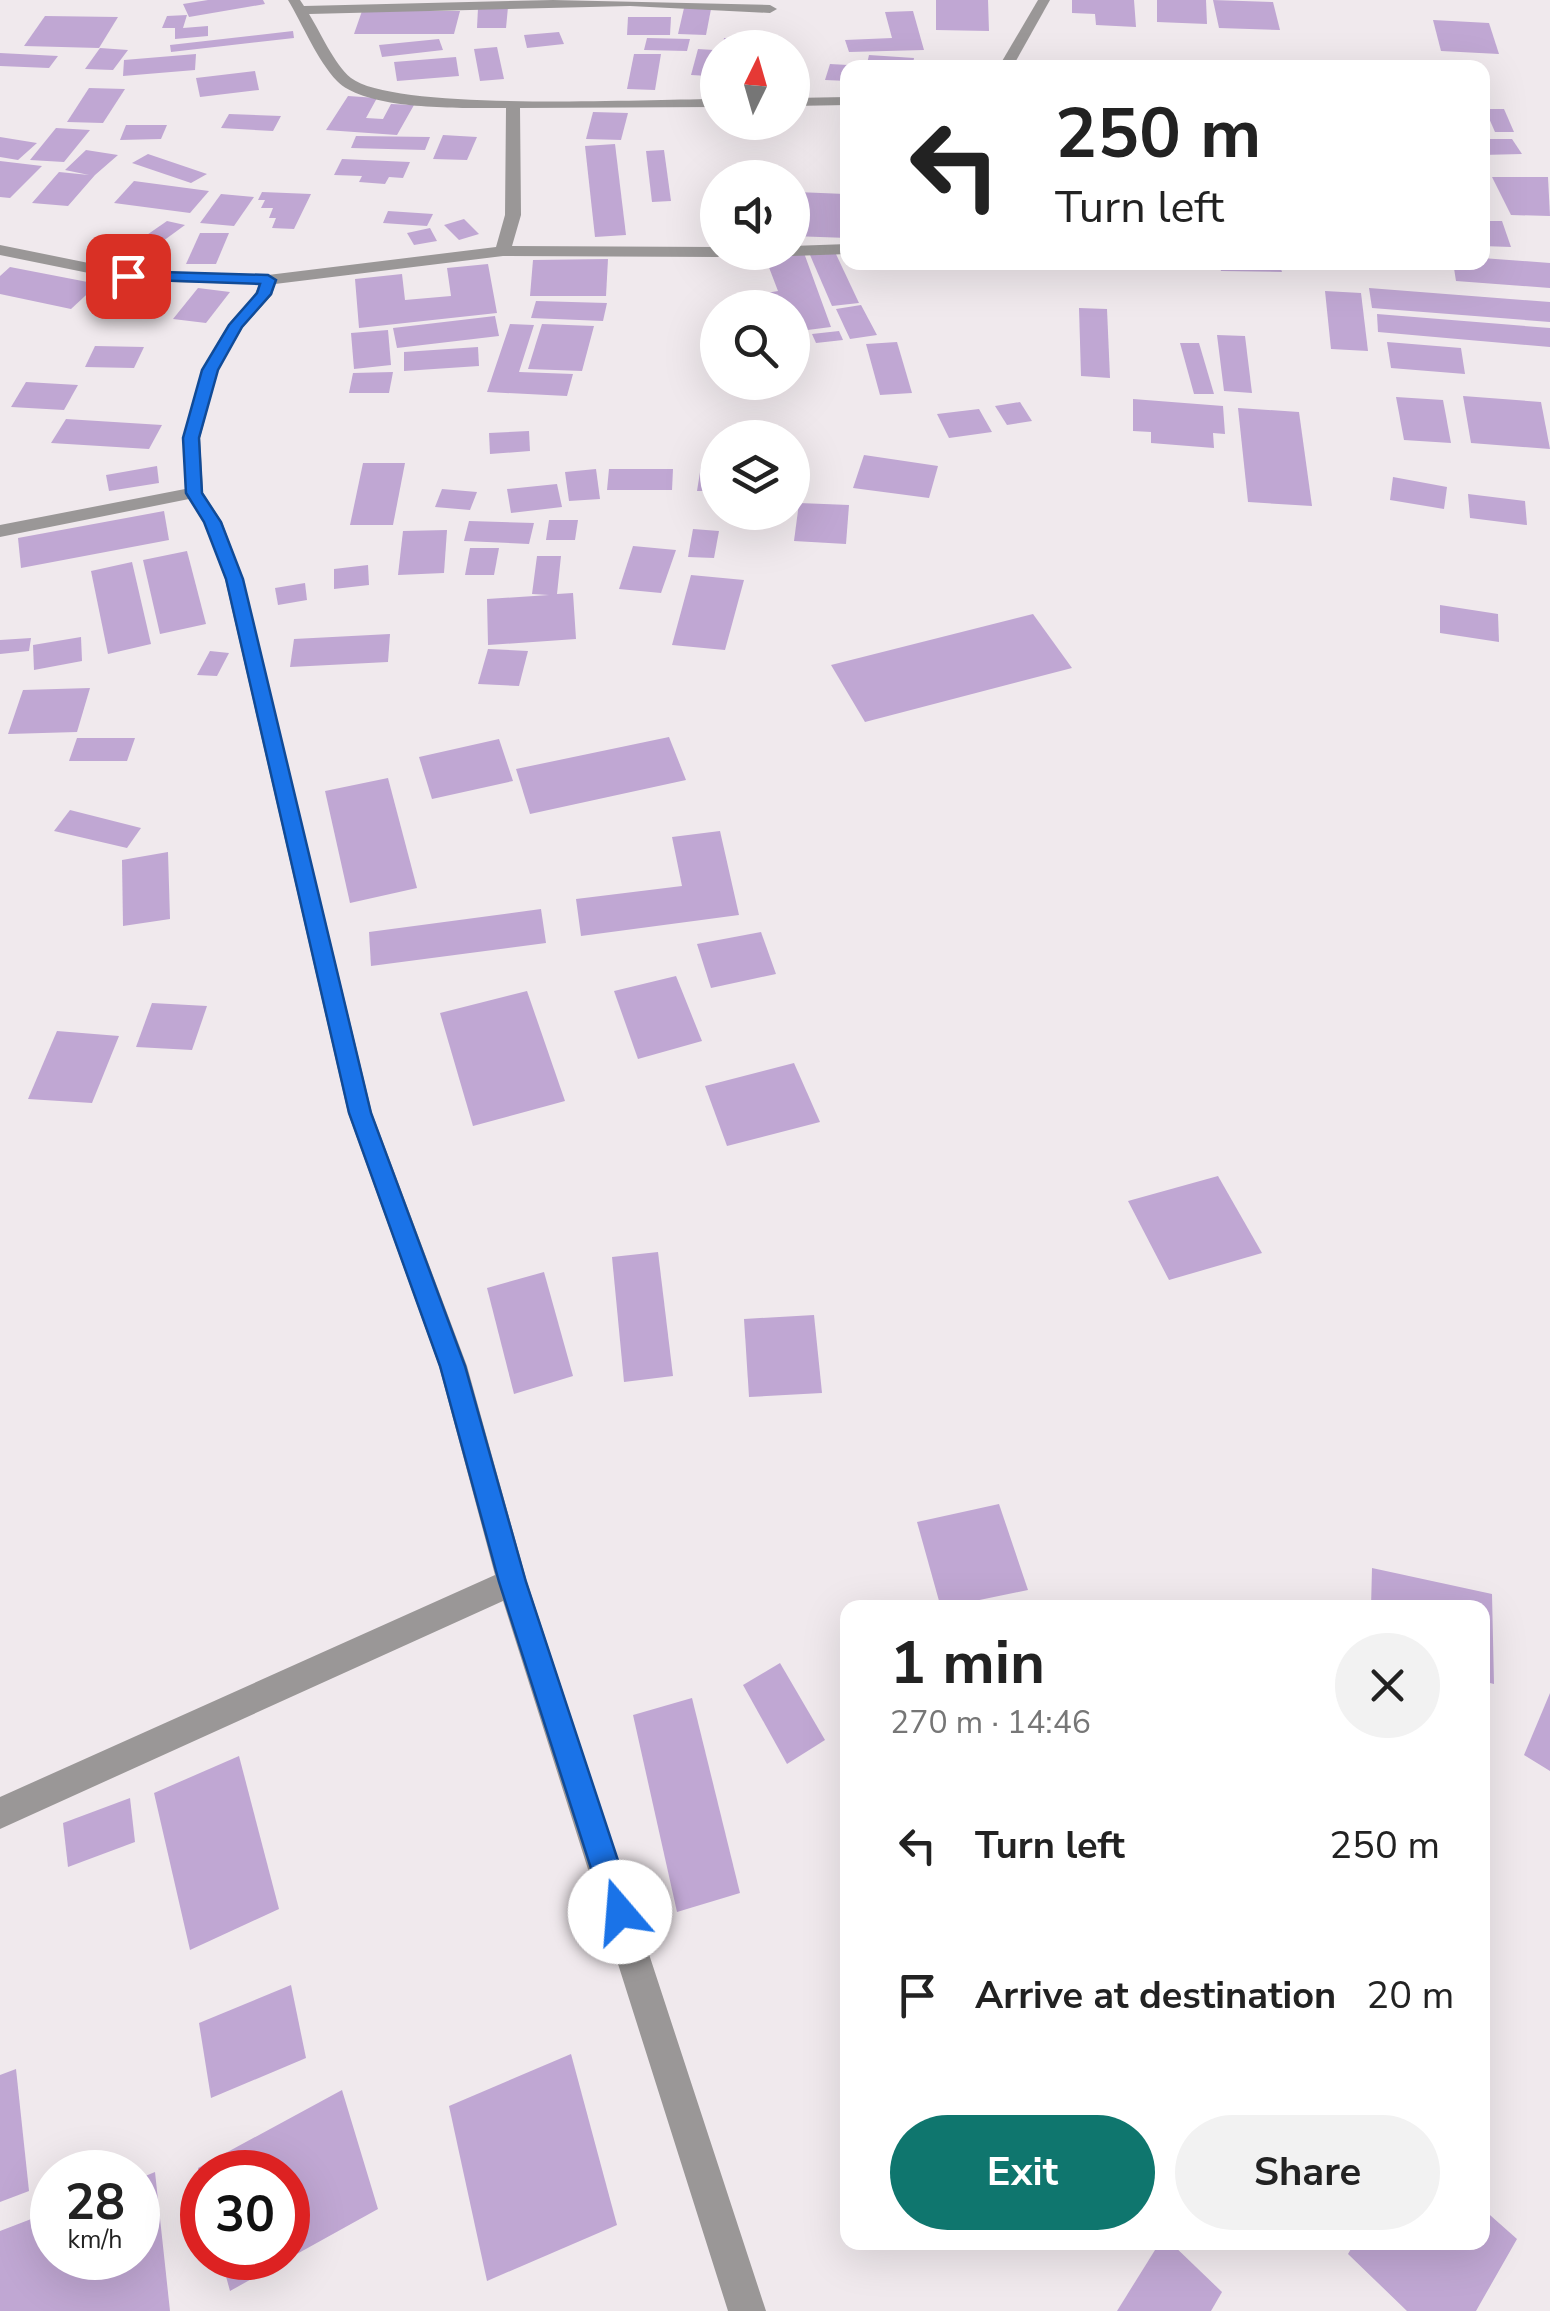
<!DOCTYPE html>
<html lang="en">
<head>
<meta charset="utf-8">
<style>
	body { margin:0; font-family:"Nunito Sans",sans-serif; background:#f2f2f2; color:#222; height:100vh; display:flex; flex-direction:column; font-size:38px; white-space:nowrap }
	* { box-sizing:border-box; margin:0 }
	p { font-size:32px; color:#767676 }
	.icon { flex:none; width:55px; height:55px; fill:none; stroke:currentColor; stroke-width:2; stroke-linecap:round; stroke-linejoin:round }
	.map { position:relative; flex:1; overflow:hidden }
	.panel { position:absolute; left:840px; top:1600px; width:650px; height:650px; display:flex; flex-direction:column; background:#fff; border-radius:20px; box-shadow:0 10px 40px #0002 }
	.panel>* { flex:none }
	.guide { position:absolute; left:840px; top:60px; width:650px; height:210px; border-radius:20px; box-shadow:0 10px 40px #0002; background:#fff; color:#222; overflow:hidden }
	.needle { width:65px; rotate:5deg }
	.buttons { position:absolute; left:700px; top:30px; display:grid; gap:20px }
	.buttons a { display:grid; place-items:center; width:110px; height:110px; border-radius:50%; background:#fff; box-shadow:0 10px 40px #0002; font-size:50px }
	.speed { position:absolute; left:30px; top:2150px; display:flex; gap:20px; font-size:50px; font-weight:700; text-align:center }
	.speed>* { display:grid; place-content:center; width:130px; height:130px; border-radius:50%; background:#fff; box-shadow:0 10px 40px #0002; line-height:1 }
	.speed small { font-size:25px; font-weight:400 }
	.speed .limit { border:15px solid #d22; background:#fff; color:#111 }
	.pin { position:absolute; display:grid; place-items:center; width:85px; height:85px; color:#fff; margin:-42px; border-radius:20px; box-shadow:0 5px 15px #0006 }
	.me { position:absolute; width:110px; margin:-55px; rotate:342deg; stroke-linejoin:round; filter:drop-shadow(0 0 8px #0008) }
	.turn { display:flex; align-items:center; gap:35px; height:210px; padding:0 50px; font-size:45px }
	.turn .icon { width:130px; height:130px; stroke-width:2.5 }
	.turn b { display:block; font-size:70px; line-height:85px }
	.round { display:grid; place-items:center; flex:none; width:105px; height:105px; border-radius:52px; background:#f2f2f2 }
	.overview { display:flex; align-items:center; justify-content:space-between; height:170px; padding:0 50px }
	h1 { font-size:60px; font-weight:700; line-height:75px }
	.cta { display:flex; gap:20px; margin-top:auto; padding:20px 50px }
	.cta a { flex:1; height:115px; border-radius:60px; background:#0f766e; color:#fff; font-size:40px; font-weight:700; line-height:115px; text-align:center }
	.cta a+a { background:#f2f2f2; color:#222 }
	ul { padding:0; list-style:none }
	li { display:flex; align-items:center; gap:30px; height:150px; padding:0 50px }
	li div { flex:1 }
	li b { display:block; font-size:38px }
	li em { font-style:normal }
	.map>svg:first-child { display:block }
</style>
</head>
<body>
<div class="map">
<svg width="1550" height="2311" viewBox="0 0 1550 2311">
	<rect width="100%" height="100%" fill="#f0e9ed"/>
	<g fill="#c0a7d3">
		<polygon points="208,0 263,0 265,4 189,17 183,4"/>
		<polygon points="936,0 988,0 989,31 936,30"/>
		<polygon points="1072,0 1134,0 1136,27 1096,25 1095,14 1072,13"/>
		<polygon points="1157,0 1206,0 1207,24 1157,22"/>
		<polygon points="1213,0 1273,2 1280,30 1219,28"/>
		<polygon points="508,7 506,28 477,28 478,8"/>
		<polygon points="684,8 711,9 706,35 678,34"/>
		<polygon points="362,11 460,11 454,34 354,34"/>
		<polygon points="913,11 924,50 849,52 845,40 892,38 885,12"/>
		<polygon points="187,15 183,28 208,26 208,36 175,39 175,28 162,28 167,16"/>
		<polygon points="45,16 118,17 99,48 24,46"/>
		<polygon points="628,17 671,17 670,35 627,35"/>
		<polygon points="1433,20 1489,23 1499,54 1441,51"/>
		<polygon points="293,31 294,38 171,52 170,45"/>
		<polygon points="559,32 564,44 527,48 524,35"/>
		<polygon points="647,38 690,39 687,51 644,50"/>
		<polygon points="724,38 769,38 769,48 723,48"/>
		<polygon points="439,39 443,50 382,57 379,45"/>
		<polygon points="497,47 504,79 480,81 474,49"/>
		<polygon points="100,48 128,50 113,70 85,69"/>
		<polygon points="698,49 714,50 708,76 691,75"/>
		<polygon points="0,53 58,56 49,68 0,66"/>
		<polygon points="196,54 195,70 123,76 124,60"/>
		<polygon points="634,54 661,54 655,90 627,89"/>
		<polygon points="869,55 914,58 912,68 866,68"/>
		<polygon points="456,57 459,76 397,81 394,62"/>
		<polygon points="830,64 848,65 848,81 825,80"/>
		<polygon points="255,71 259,90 200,97 196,78"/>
		<polygon points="89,88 125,89 103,123 67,122"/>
		<polygon points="348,96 377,98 366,118 383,119 391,104 414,105 397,135 326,130"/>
		<polygon points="1485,109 1504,109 1514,132 1495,132"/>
		<polygon points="593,112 628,113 621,140 586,139"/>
		<polygon points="229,114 281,116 273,131 221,128"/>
		<polygon points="126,125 167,125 161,139 120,140"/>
		<polygon points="56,128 90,130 64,162 30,160"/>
		<polygon points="443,135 477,137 467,160 433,159"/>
		<polygon points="356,136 430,137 425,150 351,148"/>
		<polygon points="0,137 37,143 18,160 0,157"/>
		<polygon points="1482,139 1512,139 1522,154 1482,155"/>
		<polygon points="615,144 626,235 595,237 585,146"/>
		<polygon points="86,150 118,155 95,175 68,206 32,203 59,172 89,175 65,170"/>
		<polygon points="664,150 671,201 652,202 646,151"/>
		<polygon points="148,154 207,174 191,183 132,163"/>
		<polygon points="342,159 410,162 403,178 389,177 385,184 359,182 362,176 334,175"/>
		<polygon points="0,161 42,166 10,198 0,197"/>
		<polygon points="1492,177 1548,177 1550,216 1511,215"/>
		<polygon points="134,181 209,191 190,213 114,203"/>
		<polygon points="262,192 311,194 294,229 272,228 276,218 269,218 273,208 261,208 265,200 258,200"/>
		<polygon points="797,192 845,194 843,219 848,219 848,238 792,236"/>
		<polygon points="221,194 254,197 234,226 200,223"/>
		<polygon points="388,211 433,214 427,226 383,223"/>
		<polygon points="464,219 479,234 459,240 444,225"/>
		<polygon points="167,221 185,225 159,244 141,239"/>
		<polygon points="1482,221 1502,221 1511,247 1482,246"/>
		<polygon points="430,228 437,241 414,245 407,233"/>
		<polygon points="200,233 229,233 216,264 186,264"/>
		<polygon points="835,252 859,303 832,306 810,255"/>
		<polygon points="804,253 831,327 792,332 792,308 772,308 766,293 778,291 765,257"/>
		<polygon points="1482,258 1550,263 1550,288 1456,281 1453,262 1482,262"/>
		<polygon points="608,259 606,296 530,296 533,260"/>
		<polygon points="1219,262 1279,262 1282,272 1221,271"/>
		<polygon points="488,264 497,313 359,328 355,279 402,274 405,300 451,296 447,268"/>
		<polygon points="10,267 98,284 71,309 0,294 0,276"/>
		<polygon points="198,288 230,292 206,323 173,319"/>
		<polygon points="1369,288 1550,302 1550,322 1372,308"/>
		<polygon points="1325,291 1361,293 1368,351 1331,349"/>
		<polygon points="536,301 607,303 603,321 531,318"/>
		<polygon points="861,305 877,335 850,339 836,309"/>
		<polygon points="1079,308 1107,309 1110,378 1081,376"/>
		<polygon points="1377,314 1550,328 1550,347 1378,332"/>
		<polygon points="495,316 499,336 397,348 393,328"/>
		<polygon points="510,324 534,325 519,372 573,374 567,396 487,392"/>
		<polygon points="542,324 594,326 582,371 528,369"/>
		<polygon points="388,330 391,365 354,369 351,333"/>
		<polygon points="839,331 843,340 816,343 812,334"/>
		<polygon points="1217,335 1245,336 1252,393 1224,391"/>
		<polygon points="897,342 912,393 880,395 866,344"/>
		<polygon points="1387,342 1461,348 1465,374 1391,368"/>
		<polygon points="1180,343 1199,343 1214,394 1194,394"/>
		<polygon points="95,346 144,347 134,368 85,367"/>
		<polygon points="478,347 479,366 404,371 404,352"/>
		<polygon points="393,372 389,393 349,393 353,373"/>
		<polygon points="26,382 78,385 64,410 11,407"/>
		<polygon points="1463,396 1541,402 1550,449 1471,443"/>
		<polygon points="1396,397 1443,400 1451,443 1404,440"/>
		<polygon points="1133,399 1223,406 1225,434 1213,433 1214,448 1151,443 1151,432 1133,431"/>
		<polygon points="1020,402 1032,421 1007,425 995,406"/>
		<polygon points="1238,408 1299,412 1312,506 1248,502"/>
		<polygon points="979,409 992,432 949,438 937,414"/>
		<polygon points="66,419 162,425 149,449 51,443"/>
		<polygon points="529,431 530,451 490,454 489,433"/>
		<polygon points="864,455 938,466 929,498 853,488"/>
		<polygon points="363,463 405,463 393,525 350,525"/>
		<polygon points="157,466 159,483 109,491 106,475"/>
		<polygon points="701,466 718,466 718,491 697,491"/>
		<polygon points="596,469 600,499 569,501 565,472"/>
		<polygon points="609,469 673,469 672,490 607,490"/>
		<polygon points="1393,477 1447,487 1444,509 1390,500"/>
		<polygon points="557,484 562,507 511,513 507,489"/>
		<polygon points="442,489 477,492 470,510 435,507"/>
		<polygon points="1468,494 1525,501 1527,525 1470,518"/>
		<polygon points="799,503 849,505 846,544 794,541"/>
		<polygon points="164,511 169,540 21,568 18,538"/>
		<polygon points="549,520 578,520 575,540 546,540"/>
		<polygon points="469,521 534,523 529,544 464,541"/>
		<polygon points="693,529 719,531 714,558 688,557"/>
		<polygon points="447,530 444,573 398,575 403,531"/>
		<polygon points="633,546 676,550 661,593 619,589"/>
		<polygon points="470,548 499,548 494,575 465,575"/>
		<polygon points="187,551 206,624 160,634 143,560"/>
		<polygon points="537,556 561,556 557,594 573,593 576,639 488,645 487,599 549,595 532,594"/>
		<polygon points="132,562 151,644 108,654 91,571"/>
		<polygon points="368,565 369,585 334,589 334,569"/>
		<polygon points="691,575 744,580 725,650 672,645"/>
		<polygon points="305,583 307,600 278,605 275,588"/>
		<polygon points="1440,605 1498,614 1499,642 1440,633"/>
		<polygon points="1033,614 1072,668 865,722 831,665"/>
		<polygon points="390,634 388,662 290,667 294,639"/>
		<polygon points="81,637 82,661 34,670 33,645"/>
		<polygon points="31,638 29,651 0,654 0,640"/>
		<polygon points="488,649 528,651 519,686 478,684"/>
		<polygon points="210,651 229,653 217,676 197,675"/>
		<polygon points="90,688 77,732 8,734 23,690"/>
		<polygon points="669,737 686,780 530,814 516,769"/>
		<polygon points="77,738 135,738 127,761 69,761"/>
		<polygon points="499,739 513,781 432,799 419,757"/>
		<polygon points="388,778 417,888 350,903 325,791"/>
		<polygon points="70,810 141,828 127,848 54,831"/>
		<polygon points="720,831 739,915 581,936 576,899 682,886 672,837"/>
		<polygon points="168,852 170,919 123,926 122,860"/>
		<polygon points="541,909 546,943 371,966 369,932"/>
		<polygon points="761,932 776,974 711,988 697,944"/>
		<polygon points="676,976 702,1041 638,1059 614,991"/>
		<polygon points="527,991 565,1101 473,1126 440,1013"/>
		<polygon points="152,1003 207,1006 192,1050 136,1047"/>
		<polygon points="57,1031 119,1036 92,1103 28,1099"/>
		<polygon points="794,1063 820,1122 727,1146 705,1086"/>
		<polygon points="1218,1176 1262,1253 1169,1280 1128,1201"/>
		<polygon points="658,1252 673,1376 624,1382 612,1257"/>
		<polygon points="544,1272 573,1376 514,1394 487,1288"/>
		<polygon points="814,1315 822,1393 749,1397 744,1319"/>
		<polygon points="999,1504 1028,1590 941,1608 917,1522"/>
		<polygon points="1372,1568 1492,1594 1494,1684 1482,1681 1482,1608 1371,1608"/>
		<polygon points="780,1663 825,1740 787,1764 743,1685"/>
		<polygon points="1550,1693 1550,1771 1524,1755"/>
		<polygon points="692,1698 740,1893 677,1912 633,1715"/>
		<polygon points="239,1756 279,1909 190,1950 154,1793"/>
		<polygon points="130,1798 135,1842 68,1867 63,1823"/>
		<polygon points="291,1985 306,2058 211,2098 199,2023"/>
		<polygon points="571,2054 617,2225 487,2281 449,2106"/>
		<polygon points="16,2069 29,2191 0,2202 0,2075"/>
		<polygon points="342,2090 378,2209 230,2291 221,2258 288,2258 288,2172 202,2172 201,2182 198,2168"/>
		<polygon points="155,2172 170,2311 0,2311 0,2231 52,2211 52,2258 138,2258 138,2179"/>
		<polygon points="1482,2208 1517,2239 1476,2311 1407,2311 1348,2254 1355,2242 1482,2242"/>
		<polygon points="1160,2242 1170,2242 1222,2292 1211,2311 1117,2311"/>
	</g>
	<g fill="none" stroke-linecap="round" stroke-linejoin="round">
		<g fill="#9a9797" fill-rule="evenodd">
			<path d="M288,0h12l4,6 249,-6 217,5 7,4 -7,4 -140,-7 -321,8c12,19 25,50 42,64 44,34 299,21 367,21v8l-198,1 1,107 -9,31 206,1v5h7l-7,5 -215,-1 -228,28 -3,11 -29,32 -25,43 -18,68 3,55 19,29 21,57 129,534 95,253 60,216 239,729h-38l-225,-710 -503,228v-32l495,-222 -56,-209 -91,-253 -123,-534 -21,-57 -15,-23 -189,38v-12l185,-36c-3,-64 7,-106 42,-162 9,-15 27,-25 32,-43l-131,-3 -128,-26v-10l128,26 140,4 228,-28 9,-32 1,-107c-41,0 -140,3 -169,-27 -20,-21 -34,-56 -49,-81z"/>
			<polygon points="1038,0 1050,0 1012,68 998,68"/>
			<polygon points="848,97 848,105 792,106 792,98"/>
			<polygon points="848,244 848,254 792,256 785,252 792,252 792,246"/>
		</g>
	</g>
	<polygon fill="#1a73e8" stroke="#114b97" stroke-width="2.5" points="128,271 268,275 276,280 271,294 242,327 218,370 199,438 202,493 221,522 243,579 371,1113 465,1366 526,1582 635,1912 631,1923 620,1927 610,1923 605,1912 499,1582 440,1366 349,1113 226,579 204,522 186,493 183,438 202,370 229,325 257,293 260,284 122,279 120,276"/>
</svg>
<div class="buttons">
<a><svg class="needle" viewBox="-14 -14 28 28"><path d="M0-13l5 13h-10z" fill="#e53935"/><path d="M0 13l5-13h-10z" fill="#767676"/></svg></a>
<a><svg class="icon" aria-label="sound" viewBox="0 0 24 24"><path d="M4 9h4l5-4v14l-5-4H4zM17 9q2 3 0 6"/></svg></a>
<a><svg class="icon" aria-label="search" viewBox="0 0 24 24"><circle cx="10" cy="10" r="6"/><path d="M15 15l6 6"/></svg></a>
<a><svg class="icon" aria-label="layers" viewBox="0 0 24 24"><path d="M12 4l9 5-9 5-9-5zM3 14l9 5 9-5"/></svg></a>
</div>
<div class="speed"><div>28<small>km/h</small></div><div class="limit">30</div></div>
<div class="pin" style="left:128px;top:276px;background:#d93025"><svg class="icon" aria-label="arrive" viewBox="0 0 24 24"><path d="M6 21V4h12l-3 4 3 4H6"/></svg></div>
<svg class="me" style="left:620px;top:1912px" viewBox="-20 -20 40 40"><circle r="19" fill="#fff"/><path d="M0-13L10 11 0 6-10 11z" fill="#1a73e8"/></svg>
<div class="guide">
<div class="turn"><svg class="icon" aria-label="left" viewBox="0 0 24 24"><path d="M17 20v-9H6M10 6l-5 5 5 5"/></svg><div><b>250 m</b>Turn left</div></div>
</div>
<section class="panel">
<div class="overview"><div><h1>1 min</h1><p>270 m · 14:46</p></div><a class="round"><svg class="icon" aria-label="close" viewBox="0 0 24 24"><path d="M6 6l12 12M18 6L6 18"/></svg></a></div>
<ul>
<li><svg class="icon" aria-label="left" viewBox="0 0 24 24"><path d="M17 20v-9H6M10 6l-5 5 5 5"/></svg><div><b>Turn left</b></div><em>250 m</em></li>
<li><svg class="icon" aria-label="arrive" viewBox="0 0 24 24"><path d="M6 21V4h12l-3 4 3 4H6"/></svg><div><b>Arrive at destination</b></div><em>20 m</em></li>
</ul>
<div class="cta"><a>Exit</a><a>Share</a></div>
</section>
</div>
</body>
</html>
